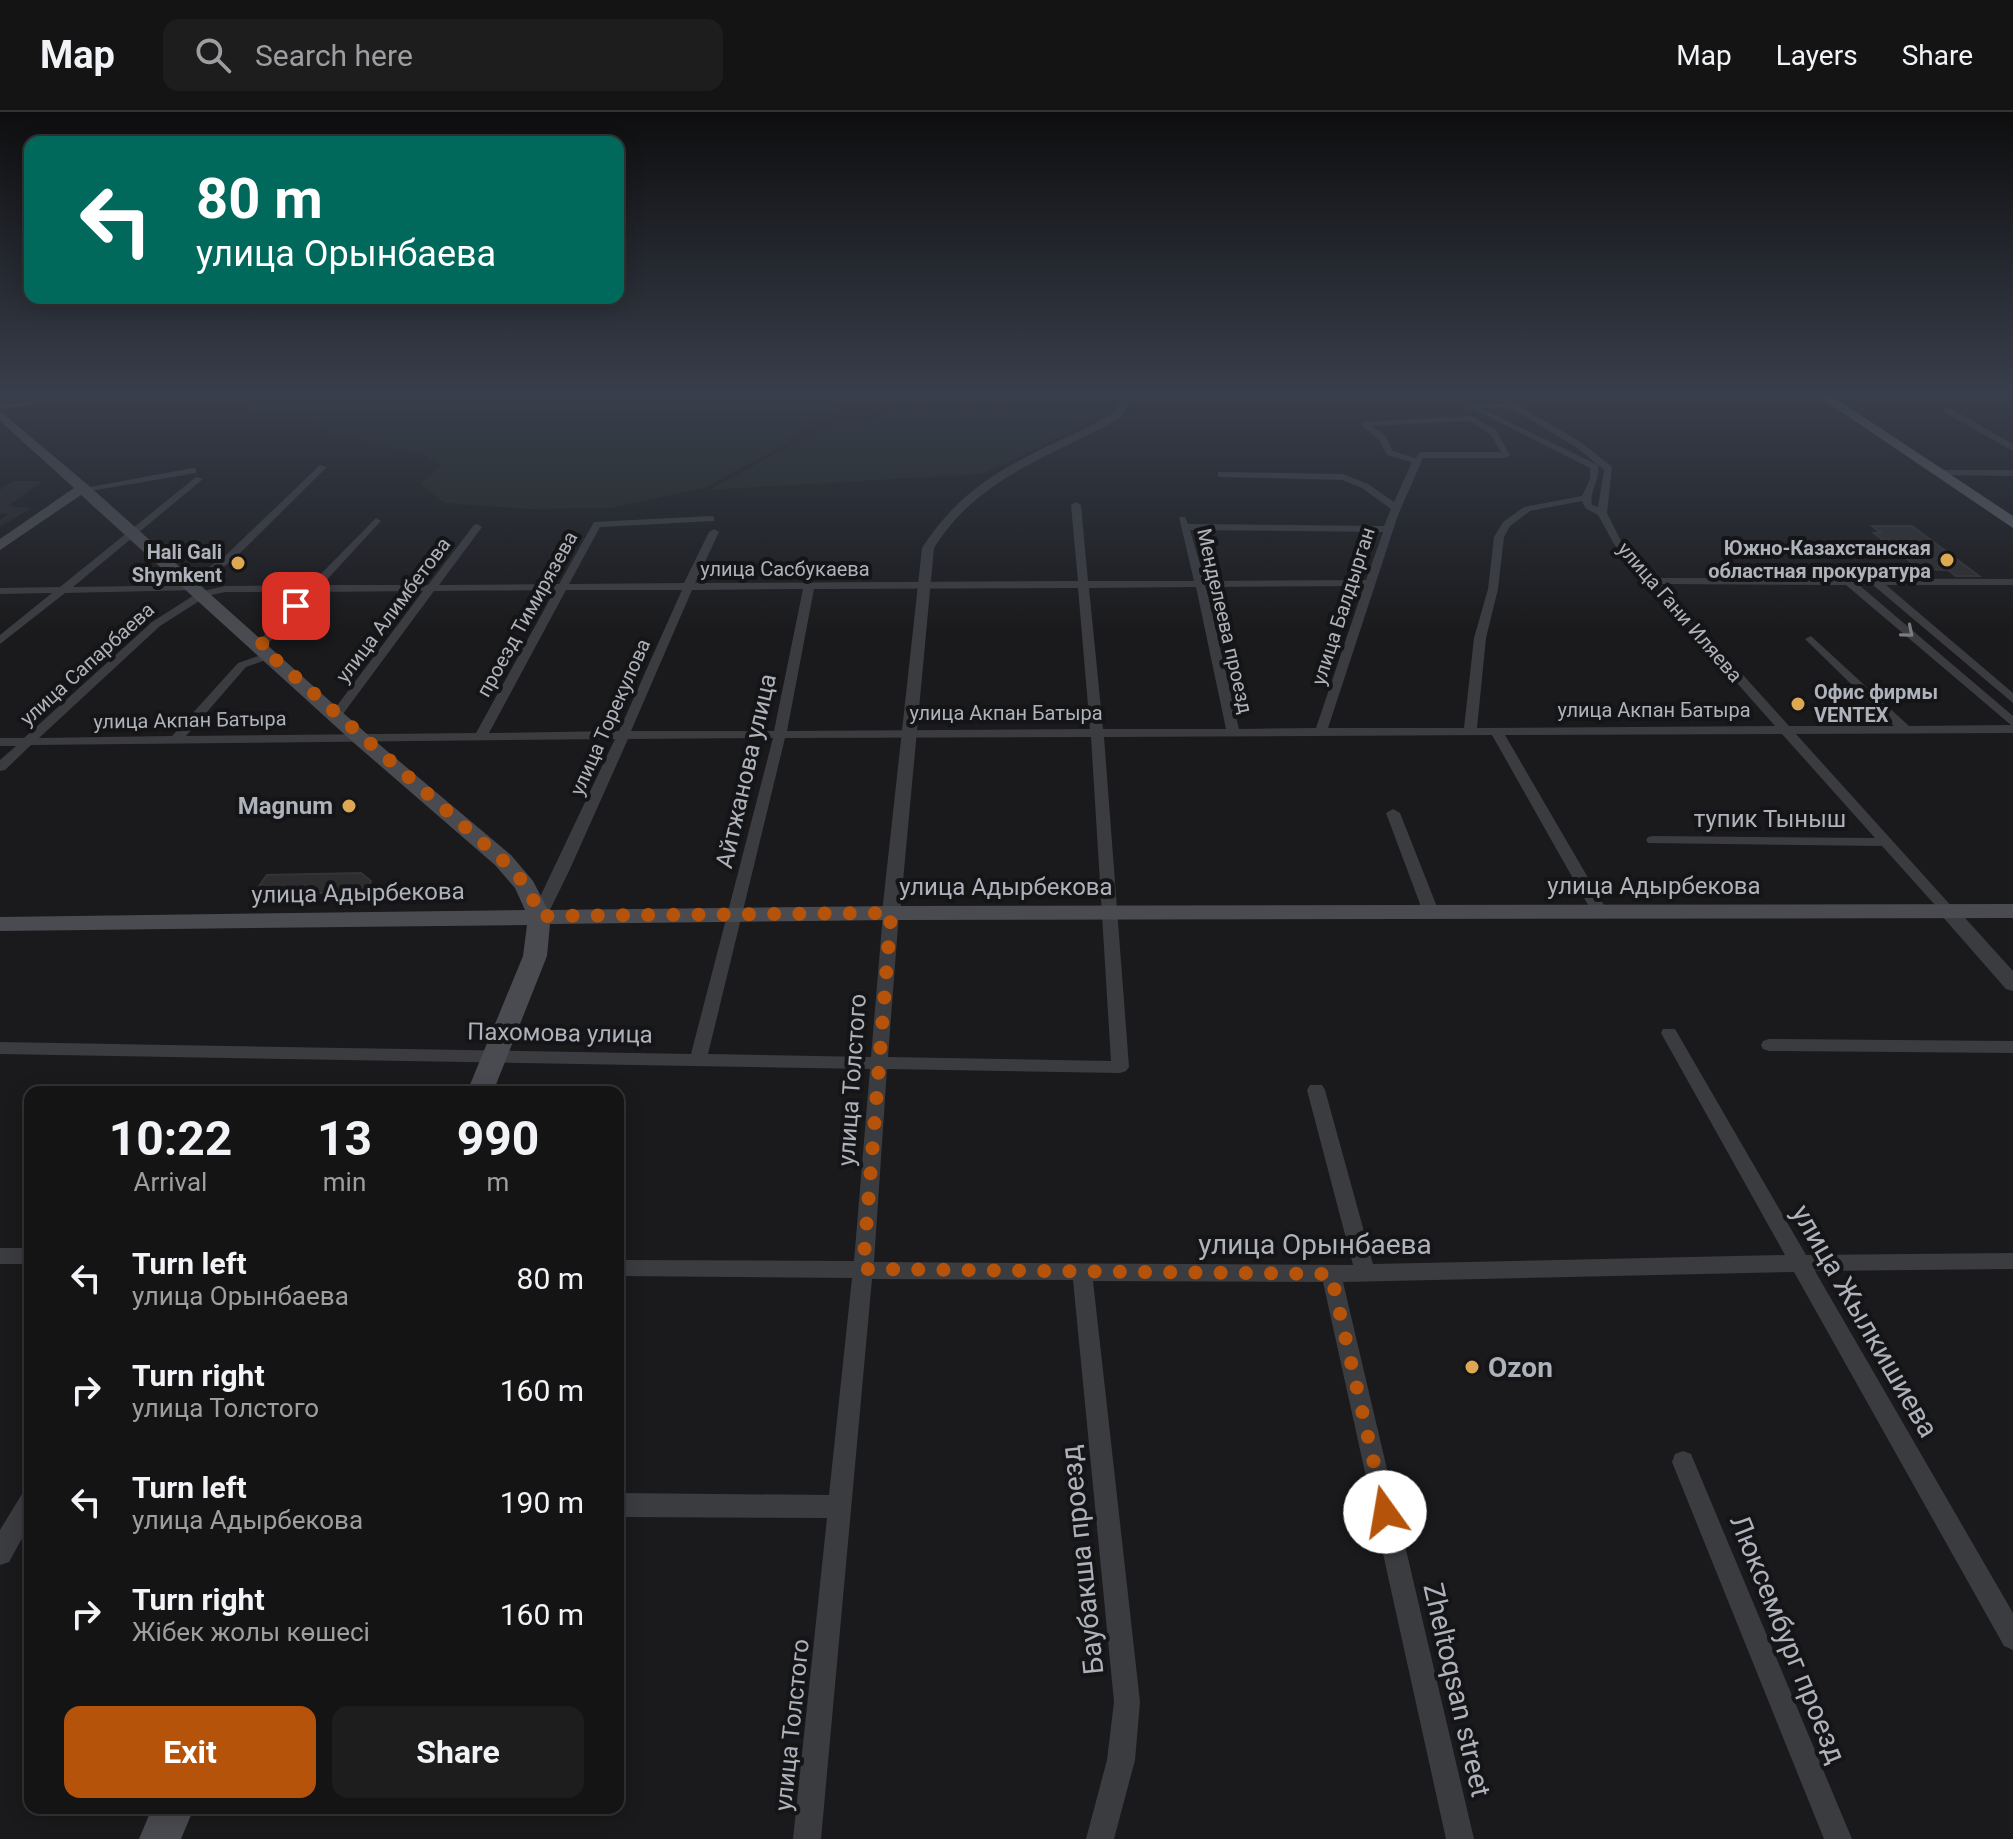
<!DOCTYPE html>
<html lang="en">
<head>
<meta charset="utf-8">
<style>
	body { margin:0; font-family:Roboto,sans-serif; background:#1d1d1e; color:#f1f3f6; height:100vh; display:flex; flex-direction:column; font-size:30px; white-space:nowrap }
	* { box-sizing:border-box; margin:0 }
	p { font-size:26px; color:#9d9ea0 }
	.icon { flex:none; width:44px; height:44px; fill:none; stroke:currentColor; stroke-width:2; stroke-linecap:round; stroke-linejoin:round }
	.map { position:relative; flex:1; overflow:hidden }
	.panel { position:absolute; left:24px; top:974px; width:600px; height:728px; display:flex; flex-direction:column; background:#141415; border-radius:16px; box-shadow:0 4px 20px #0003,0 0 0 2px #333334 }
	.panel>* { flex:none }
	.banner { position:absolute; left:24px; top:24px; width:600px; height:168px; border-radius:16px; box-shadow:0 4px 20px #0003,0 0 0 2px #333334; background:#00695c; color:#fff; overflow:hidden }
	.pin { position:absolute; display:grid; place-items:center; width:68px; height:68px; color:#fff; margin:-34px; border-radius:16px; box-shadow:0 4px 12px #0006 }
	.me { position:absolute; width:88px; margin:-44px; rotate:347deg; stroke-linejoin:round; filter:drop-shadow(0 0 6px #0008) }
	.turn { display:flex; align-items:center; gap:28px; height:168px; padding:0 40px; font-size:36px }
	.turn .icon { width:104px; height:104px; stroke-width:2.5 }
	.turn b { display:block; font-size:56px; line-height:68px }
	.eta { display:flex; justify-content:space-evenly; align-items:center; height:136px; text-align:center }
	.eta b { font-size:48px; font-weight:700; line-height:56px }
	.action { display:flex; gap:16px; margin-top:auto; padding:16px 40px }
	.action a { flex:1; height:92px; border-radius:16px; background:#b45309; color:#fff; font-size:32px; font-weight:700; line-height:92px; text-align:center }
	.action a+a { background:#1d1d1e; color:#f1f3f6 }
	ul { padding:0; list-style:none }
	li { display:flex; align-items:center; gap:24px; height:112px; padding:0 40px }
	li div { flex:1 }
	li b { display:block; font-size:30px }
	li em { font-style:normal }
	header { display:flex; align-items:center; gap:48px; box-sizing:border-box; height:112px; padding:0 40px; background:#141415; border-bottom:2px solid #333334 }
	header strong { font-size:38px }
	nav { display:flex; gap:44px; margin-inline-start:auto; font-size:28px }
	.search { width:560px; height:72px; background:#1d1d1e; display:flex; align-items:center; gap:20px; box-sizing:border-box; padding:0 28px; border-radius:16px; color:#9d9ea0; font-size:30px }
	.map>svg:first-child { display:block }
</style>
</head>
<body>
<header>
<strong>Map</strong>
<div class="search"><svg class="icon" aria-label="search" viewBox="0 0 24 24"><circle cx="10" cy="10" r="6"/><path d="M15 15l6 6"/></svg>Search here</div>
<nav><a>Map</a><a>Layers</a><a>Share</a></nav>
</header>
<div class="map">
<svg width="2013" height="1727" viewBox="0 0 2013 1727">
	<rect width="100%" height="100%" fill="#1a1a1c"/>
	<polygon fill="#262629" points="13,369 43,369 8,394 31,396 0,415 0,408 8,402 0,402 0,378"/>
	<g fill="#202621">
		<polygon points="189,280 810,280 835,296 785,332 705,376 611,396 529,397 445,391 421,372 441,353 422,342 332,322 285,301 209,291"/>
		<polygon points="1110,298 1089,312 982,362 709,378 839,307 942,299"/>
	</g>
	<g fill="#2d2d30" stroke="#343437" stroke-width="2">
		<polygon points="1872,414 1912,414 1979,464 1956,464 1948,458 1920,457 1874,421 1881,421"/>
		<polygon points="361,761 371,769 367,781 254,781 267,763"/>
	</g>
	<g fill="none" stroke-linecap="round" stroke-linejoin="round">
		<g fill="#3b3c40" fill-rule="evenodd">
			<polygon points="115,280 129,281 0,297 2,293"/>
			<path d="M948,280h82c-16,9 -66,9 -82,0z"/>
			<polygon points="1544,280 1825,283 1829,285 1825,287 1548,282"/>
			<path d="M1514,291l68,40 30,24 -5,46 14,28 34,37 358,1v6h-127l127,108v10l-140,-118h-14l154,131v17l-217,1 158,175 3,3 -3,3h-10l-62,-69 -234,-3 -2,-3 2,-3 5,-1 222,2 -93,-104 -277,1 103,177 -8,5 -8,-5 -100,-177 -388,2 25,330 -3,4 -6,2 -233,-4 -13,193 479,3 -46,-175 3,-5h12l3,5 48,174 412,-9 -124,-222 2,-4h12l131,226 207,-2v16l-198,2 198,342v37l-9,-4 -210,-374 -451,10 131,557h-28l-123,-557 -230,-1 47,421 -5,58 -21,79h-28l21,-79 7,-58 -41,-422 -201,-1 -51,560h-28l34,-321 -209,-1v-24l211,2 23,-217 -234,-2v-16l236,1 16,-192 -870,-15v-12l691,12 82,-316 -145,1 -58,130 -23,47 -8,5 -8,-5 84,-177 -584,6 -26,25 -5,1v-11l16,-14h-16v-8h24l128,-116 47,-30 26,-6 85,-1 66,-67 5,3 -2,2 -57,62h106l46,-60 3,-1 5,3 -43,58 120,-1 35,-62 117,-6 3,1v4l-114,6 -31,57 115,-1 25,-51 5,-3 5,3 -24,51 383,-2 -7,-76 5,-3 5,3 7,76h106l-15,-64h6l3,7 196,2 7,-17 -29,-21 -20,-8 -121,-3 -3,-1v-4l125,2 25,10 26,18 18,-40 -25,-7 -8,-15 -17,-14v-4l109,-6 25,14 14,25 -4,3h-83l-25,57 -70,213h136l10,-90 14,-49 6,-52 9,-15 21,-15 58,-11 8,-17v-11l-123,-62 4,-2zM1509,295l67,40 28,23 -6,37 -6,-2c-3,-14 9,-26 6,-40l-117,-57zM1470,309l20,13 11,18h-81l-5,6 -22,-7 -7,-14 -14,-11zM1582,389l3,7 13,7 16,29 161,182 -298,2 9,-90 12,-49 6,-52 6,-11 20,-15zM1190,418l193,2 -17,48 -161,1zM1661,472l185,1 165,140 -102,1 -98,-90 -6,3 2,2 87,85h-105zM1364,474l-48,142 -77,1 -33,-142zM1196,475l30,142h-123l-14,-141zM1078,476l12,141 -303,2 27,-142zM803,477l-29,142h-143l61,-141zM555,478l-79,143 -290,3 60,-69 28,-10v-4l-4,-1 -32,11 -66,73 -133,2 121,-112 47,-30 18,-4h80l-49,52 -2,2 6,3 4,-1 52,-56 107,-1 -93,124 6,4 4,-1 94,-127zM566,478h116l-63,141 -130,2zM1091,625l20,324 -223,-4 11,-144 -8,-5 -8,5 -12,144 -163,-3 77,-316z"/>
			<polygon points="1944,296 1950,296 2013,332 2013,339 1944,300"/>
			<polygon points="320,353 327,355 232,449 214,461 182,469 182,465 206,457 224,445"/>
			<polygon points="193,356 196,357 196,361 84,380 79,377"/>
			<polygon points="1941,358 2013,358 2013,364 1938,363 1938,359"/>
			<polygon points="196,365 203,367 73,475 195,473 200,476 199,478 65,481 0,532 0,523 52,481 0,482 0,476 60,475"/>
			<polygon points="1393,697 1400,701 1439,800 1436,803 1426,803 1423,800 1386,701"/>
			<polygon points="1769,927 2013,929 2013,941 1769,939 1763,937 1761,933 1763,929"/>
			<rect x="0" y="1136" width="30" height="16"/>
			<polygon points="1683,1339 1691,1342 1852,1727 1824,1727 1672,1350 1675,1342"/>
			<polygon points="30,1379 30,1412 9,1450 0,1453 0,1418 22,1382"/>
		</g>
		<g fill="#3b3c40" fill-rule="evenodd">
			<path d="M1116,280h10l2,12 -6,13c-71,40 -143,59 -188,131l-34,365 -9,6 -7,-2 -2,-4 40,-365c51,-79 114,-92 192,-135l4,-9z"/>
			<polygon points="1949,794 1956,796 2013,859 2013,879 2006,877 1942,804 1940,800"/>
		</g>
		<g fill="#4a4b50" fill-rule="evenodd">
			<polygon points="0,299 88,373 368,623 511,743 533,769 548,798 891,794 2013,792 2013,806 891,808 550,812 547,844 493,980 467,980 523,844 527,813 0,819 0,805 525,798 515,776 495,753 354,631 81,383 0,438 0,427 74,376 0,309"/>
			<polygon points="152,1696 194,1696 181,1727 139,1727"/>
		</g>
		<polygon fill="#585a5f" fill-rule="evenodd" points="1812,280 1826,280 2013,404 2013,416"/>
	</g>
	<defs><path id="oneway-chevron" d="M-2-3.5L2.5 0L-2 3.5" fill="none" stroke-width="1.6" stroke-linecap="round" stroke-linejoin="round" transform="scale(2)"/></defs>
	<use stroke="#7a7d83" href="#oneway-chevron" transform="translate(1908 520) rotate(40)"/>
	<linearGradient id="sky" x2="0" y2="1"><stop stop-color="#0e0e0f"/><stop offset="0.54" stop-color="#383e4b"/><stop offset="1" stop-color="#383e4b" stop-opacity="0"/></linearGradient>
	<rect width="2013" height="522" fill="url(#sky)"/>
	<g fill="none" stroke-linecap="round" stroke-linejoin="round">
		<polyline stroke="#b45309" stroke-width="14" stroke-dasharray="0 25.2" points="296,494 260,534 516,760 533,787 539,804 891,801 863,1157 1331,1162 1385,1400"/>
	</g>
	<g fill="#dda851" stroke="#151517" stroke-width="3">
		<circle cx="1947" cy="448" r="8"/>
		<circle cx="238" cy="451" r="8"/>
		<circle cx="1798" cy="592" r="8"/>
		<circle cx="349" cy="694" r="8"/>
		<circle cx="1472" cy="1255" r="8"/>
	</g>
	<g text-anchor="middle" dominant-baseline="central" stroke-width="8" stroke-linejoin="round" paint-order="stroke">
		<g font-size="20" font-weight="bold" fill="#aeb2ba" stroke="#151517" text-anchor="end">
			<text x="1931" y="436">Южно-Казахстанская<tspan x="1931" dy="23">областная прокуратура</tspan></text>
			<text x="222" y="440">Hali Gali<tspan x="222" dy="23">Shymkent</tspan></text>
			<text x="1814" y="580" text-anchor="start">Офис фирмы<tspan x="1814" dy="23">VENTEX</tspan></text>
		</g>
		<g font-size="20" fill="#aeb2ba" stroke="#151517">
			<text x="785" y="457">улица Сасбукаева</text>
			<text transform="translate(1343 494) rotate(-72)">улица Балдырган</text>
			<text transform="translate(393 498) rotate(-53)">улица Алимбетова</text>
			<text transform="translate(1680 500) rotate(49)">улица Гани Иляева</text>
			<text transform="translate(527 502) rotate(-61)">проезд Тимирязева</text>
			<text transform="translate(1225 509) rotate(77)">Менделеева проезд</text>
			<text transform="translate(87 552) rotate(-42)">улица Сапарбаева</text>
			<text x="1654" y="598">улица Акпан Батыра</text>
			<text x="1006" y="601">улица Акпан Батыра</text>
			<text transform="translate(610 605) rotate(-66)">улица Торекулова</text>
			<text transform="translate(190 608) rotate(-1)">улица Акпан Батыра</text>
		</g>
		<g font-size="24" fill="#aeb2ba" stroke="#151517">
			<text transform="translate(746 659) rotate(-77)">Айтжанова улица</text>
			<text x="1770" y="707">тупик Тыныш</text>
			<text x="1654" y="774">улица Адырбекова</text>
			<text x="1006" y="775">улица Адырбекова</text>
			<text transform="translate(358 781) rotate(-1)">улица Адырбекова</text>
			<text transform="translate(560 921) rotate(1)">Пахомова улица</text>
			<text transform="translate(852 968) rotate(-86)">улица Толстого</text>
			<text transform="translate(792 1613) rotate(-84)">улица Толстого</text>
		</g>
		<g font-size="24" font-weight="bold" fill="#aeb2ba" stroke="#151517" text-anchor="end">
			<text x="333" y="694">Magnum</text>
		</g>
		<g font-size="28" fill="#aeb2ba" stroke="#151517">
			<text x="1315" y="1132">улица Орынбаева</text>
			<text transform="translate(1865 1209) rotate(60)">улица Жылкишиева</text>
			<text transform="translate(1082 1448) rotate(-96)">Баубакша проезд</text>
			<text transform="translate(1788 1527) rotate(68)">Люксембург проезд</text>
			<text transform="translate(1457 1578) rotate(77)">Zheltoqsan street</text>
		</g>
		<g font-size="28" font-weight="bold" fill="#aeb2ba" stroke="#151517" text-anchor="start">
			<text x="1488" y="1255">Ozon</text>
		</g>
	</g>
</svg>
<div class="pin" style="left:296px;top:494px;background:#d93025"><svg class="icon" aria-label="arrive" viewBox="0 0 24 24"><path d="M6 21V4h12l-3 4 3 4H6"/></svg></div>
<svg class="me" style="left:1385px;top:1400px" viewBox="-20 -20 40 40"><circle r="19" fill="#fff"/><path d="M0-13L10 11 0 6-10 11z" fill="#b45309"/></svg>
<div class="banner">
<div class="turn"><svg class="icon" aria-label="left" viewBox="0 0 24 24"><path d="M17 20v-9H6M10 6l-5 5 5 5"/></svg><div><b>80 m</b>улица Орынбаева</div></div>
</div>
<section class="panel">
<div class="eta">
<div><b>10:22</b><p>Arrival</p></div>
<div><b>13</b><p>min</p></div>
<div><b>990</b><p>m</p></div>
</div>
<ul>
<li><svg class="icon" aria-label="left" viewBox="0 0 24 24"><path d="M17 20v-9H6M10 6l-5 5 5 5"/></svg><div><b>Turn left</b><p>улица Орынбаева</p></div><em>80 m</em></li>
<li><svg class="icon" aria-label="right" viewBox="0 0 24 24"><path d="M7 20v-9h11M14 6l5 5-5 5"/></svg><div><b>Turn right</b><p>улица Толстого</p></div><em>160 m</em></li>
<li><svg class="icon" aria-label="left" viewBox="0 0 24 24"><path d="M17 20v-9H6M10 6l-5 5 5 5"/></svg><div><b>Turn left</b><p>улица Адырбекова</p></div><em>190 m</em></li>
<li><svg class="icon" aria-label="right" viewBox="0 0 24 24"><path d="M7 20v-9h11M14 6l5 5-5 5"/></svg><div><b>Turn right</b><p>Жібек жолы көшесі</p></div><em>160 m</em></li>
</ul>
<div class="action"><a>Exit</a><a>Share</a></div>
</section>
</div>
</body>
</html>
